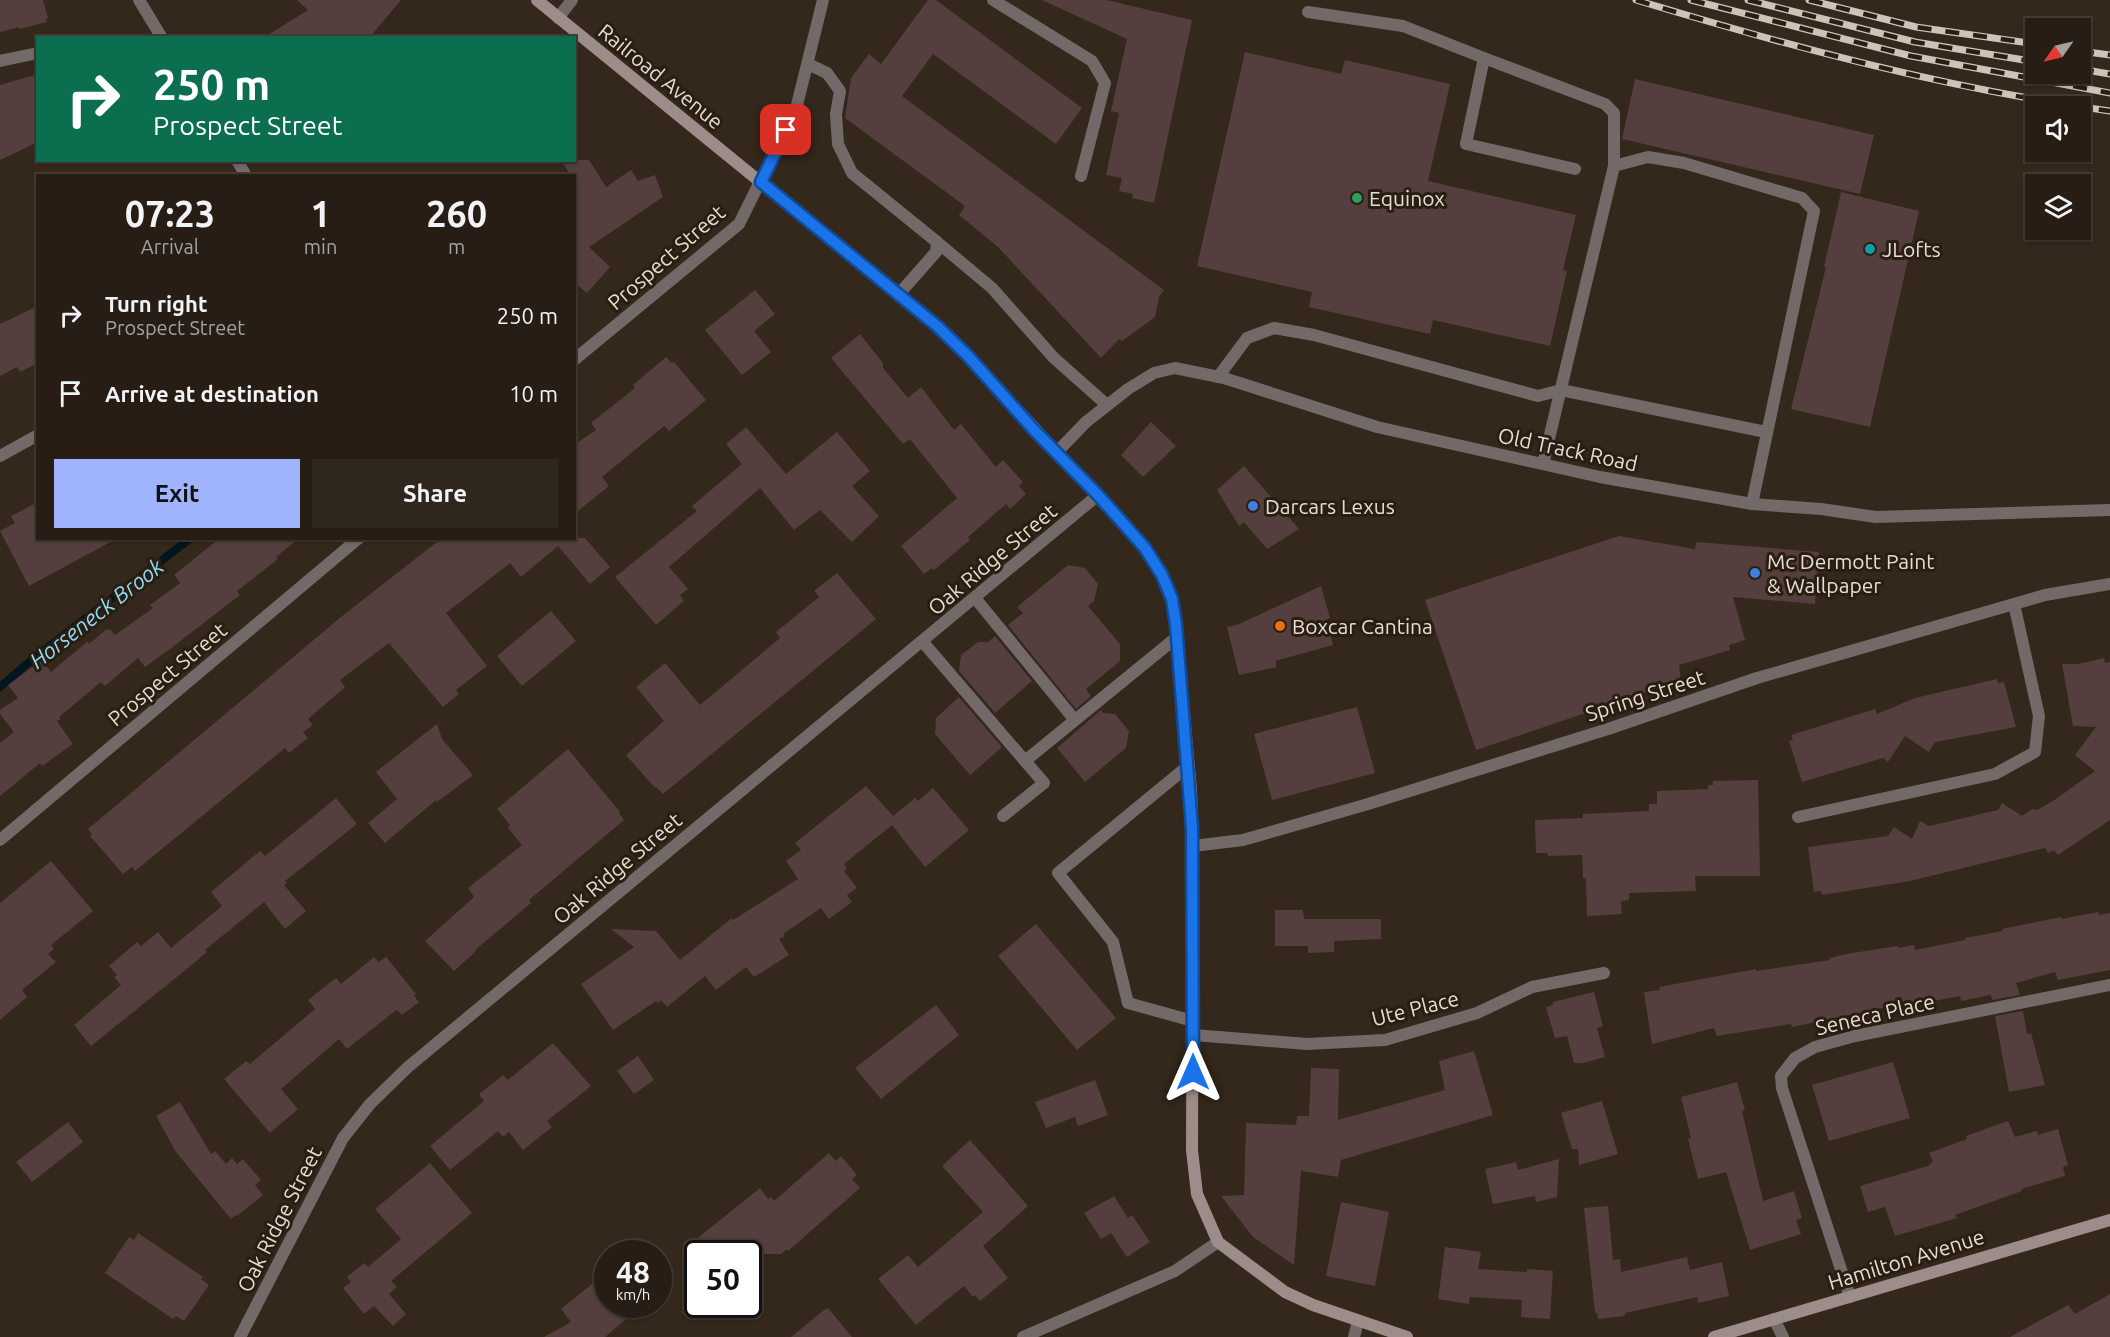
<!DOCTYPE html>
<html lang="en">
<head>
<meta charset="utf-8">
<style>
	body { margin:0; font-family:Ubuntu,sans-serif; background:#2f261d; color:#f1f3f6; height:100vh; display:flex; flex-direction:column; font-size:22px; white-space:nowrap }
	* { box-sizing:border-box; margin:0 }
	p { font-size:20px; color:#a4a2a0 }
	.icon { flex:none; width:33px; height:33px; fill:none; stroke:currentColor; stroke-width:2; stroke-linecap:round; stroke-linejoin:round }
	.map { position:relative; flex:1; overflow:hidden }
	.sheet { position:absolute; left:36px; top:174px; width:540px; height:366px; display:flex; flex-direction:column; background:#271d14; border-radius:0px; box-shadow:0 2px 4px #0004,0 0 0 2px #433b34 }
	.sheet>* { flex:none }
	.banner { position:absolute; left:36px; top:36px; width:540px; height:126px; border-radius:0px; box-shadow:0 2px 4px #0004,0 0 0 2px #433b34; background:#0b6e4f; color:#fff; overflow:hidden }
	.needle { width:39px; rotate:236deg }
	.tools { position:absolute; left:2025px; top:18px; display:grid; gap:12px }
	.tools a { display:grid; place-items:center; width:66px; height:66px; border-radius:0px; background:#271d14; box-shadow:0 2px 4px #0004,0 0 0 2px #433b34; font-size:30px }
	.speed { position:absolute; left:594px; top:1240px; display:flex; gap:12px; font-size:30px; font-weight:700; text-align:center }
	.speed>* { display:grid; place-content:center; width:78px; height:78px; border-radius:50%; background:#271d14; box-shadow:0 2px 4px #0004,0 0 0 2px #433b34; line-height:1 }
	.speed small { font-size:15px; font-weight:400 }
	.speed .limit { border:3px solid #111; border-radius:9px; background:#fff; color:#111 }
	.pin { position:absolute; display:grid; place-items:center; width:51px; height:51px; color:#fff; margin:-26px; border-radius:12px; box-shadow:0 3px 9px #0006 }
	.me { position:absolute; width:66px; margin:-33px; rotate:0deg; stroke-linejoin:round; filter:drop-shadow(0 0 4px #0008) }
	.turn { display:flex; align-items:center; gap:21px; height:126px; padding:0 18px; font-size:27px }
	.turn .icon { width:78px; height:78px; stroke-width:2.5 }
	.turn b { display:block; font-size:42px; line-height:51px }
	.eta { display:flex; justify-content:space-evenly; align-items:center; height:102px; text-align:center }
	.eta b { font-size:36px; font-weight:700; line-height:42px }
	.button { display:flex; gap:12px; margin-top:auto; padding:12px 18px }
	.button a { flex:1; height:69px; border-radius:0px; background:#a0b3fd; color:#111; font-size:24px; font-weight:700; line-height:69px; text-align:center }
	.button a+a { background:#2f261d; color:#f1f3f6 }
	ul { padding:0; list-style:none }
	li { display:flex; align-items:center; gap:18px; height:78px; padding:0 18px }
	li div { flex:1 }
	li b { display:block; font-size:22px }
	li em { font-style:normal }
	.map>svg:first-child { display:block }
</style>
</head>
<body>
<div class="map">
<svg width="2110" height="1337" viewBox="0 0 2110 1337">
	<rect width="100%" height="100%" fill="#34271b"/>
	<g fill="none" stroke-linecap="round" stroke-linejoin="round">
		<polyline stroke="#02161d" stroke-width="8" points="0,687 35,657 191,538"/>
	</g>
	<g fill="#543f3e">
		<polygon points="0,0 43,0 48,18 46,19 47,22 19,29 19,27 0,32"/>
		<polygon points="297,0 401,0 369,38 263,38 308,10"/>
		<polygon points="928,0 936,0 1082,108 1056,144 933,54 902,96 1164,290 1159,297 1155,317 1122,341 1119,339 1101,358 998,247 959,215 965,206 845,118 851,78 869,54 881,64"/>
		<polygon points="1042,0 1106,0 1192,20 1154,203 1132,198 1133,194 1119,191 1122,178 1106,175 1119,113 1111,111 1127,39"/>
		<polygon points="1245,52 1341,74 1345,60 1450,84 1428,181 1576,215 1563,270 1567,271 1550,346 1433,320 1430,334 1309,307 1312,292 1197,266"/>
		<polygon points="38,74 38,142 0,160 0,85"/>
		<polygon points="1635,79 1874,135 1860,194 1622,139"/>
		<polygon points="561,160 589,160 606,187 631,170 638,181 655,175 663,197 589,247 610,267 587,293 574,282 574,176 571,176"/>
		<polygon points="1841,192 1919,211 1870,427 1791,409 1826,267 1824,267"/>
		<polygon points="755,290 775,314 754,331 771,352 742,375 705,330"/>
		<polygon points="38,306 38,363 20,372 17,367 0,376 0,324"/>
		<polygon points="860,334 883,363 883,368 908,398 921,387 954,430 961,424 996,467 1003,460 1023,482 1019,486 1026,494 1010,509 1006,504 968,537 970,540 934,570 932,568 924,574 901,546 957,498 910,439 903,444 831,358"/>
		<polygon points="666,357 672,363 674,362 706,400 669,431 664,426 602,477 609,486 574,514 574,445 596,430 591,423 635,388 633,385"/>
		<polygon points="1151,422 1176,446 1143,477 1121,455"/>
		<polygon points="746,427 786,474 837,432 870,471 852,486 879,516 852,542 820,510 794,530 760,488 669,567 688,589 680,595 684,601 656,625 615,577 697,511 692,506 742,464 726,444"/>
		<polygon points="1244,466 1299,529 1267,549 1244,522 1239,526 1217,490"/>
		<polygon points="38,502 38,538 118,538 29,586 0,531 15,523 11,516"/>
		<polygon points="1619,536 1695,549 1696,542 1819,552 1815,604 1733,597 1745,640 1729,645 1730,650 1679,665 1681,681 1476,750 1425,600"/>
		<polygon points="220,538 299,538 276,557 278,559 237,591 240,595 170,649 145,667 138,658 105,686 101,682 59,717 61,719 57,721 73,744 42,766 40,763 0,796 0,743 14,732 0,714 0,710 18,698 8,685 42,660 51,672 88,641 89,644 107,629 108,630 110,629 115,635 153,608 150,605 180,583 174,575"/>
		<polygon points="442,538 585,538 610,567 590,584 558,546 521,577 510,563 446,613 487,666 456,690 459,694 443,707 389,643 340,680 345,687 308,719 313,725 303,732 308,738 289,753 285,748 135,871 132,867 123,874 90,836 92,834 88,829 341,617"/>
		<polygon points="1068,565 1085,568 1098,584 1094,601 1088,606 1120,644 1120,661 1086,689 1091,696 1076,709 1008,625 1023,613 1017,607"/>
		<polygon points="837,573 876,619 663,794 656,787 655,788 626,755 664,721 636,687 665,663 700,705 780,638 776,632 819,597 814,591"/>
		<polygon points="1321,586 1330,618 1327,619 1333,645 1275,661 1277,667 1239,675 1227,627 1237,625"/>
		<polygon points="551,611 576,641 522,686 497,656"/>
		<polygon points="995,636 1032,681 995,713 959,671 961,655 978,642 988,642"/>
		<polygon points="2104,658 2105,663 2110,662 2110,820 2058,855 2054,850 2048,853 2045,848 1910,881 1822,895 1821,891 1814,892 1808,847 1888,836 1894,827 1912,839 1920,821 1929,826 1998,810 2002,803 2022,816 2032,809 2037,810 2053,801 2095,771 2075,755 2096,727 2073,726 2062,664 2078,664"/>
		<polygon points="1997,679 1998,683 2004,682 2016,727 1935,742 1929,752 1905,736 1888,762 1883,758 1802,782 1789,741 1793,740 1791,735 1875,709 1877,714 1915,698"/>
		<polygon points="959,697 1002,747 970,775 935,734 936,718"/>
		<polygon points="1357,707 1375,773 1272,800 1254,734"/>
		<polygon points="1101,710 1103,713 1115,714 1129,731 1126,748 1085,782 1057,748"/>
		<polygon points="437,724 442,739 473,775 437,802 436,800 385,843 368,823 397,799 376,772"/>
		<polygon points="568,749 620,812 619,813 624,820 529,900 531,903 475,950 476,951 454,971 425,941 474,897 468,888 522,845 508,828 510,825 497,809"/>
		<polygon points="1758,780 1760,876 1695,876 1696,891 1629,893 1629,900 1621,901 1622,914 1587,916 1586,878 1583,878 1582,855 1548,856 1547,853 1536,853 1535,820 1583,818 1583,814 1649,811 1649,804 1657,804 1657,791 1708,789 1708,785 1713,785 1713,781"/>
		<polygon points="866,786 893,816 915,798 918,801 933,788 969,830 925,867 892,825 844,864 847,869 844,871 857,888 847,895 852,902 829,919 821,908 783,934 785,936 779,939 789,955 754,977 746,967 716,990 705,976 667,1007 661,1000 658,1003 656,1001 613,1030 581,984 634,947 611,929 656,931 680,960 732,918 733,920 798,879 786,861 801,850 795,843"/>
		<polygon points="336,798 357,824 285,881 287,883 284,885 306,911 285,929 264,902 205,950 207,952 188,968 91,1046 74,1025 121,985 114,977 117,975 109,966 137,942 141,946 158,932 171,948 222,906 211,892 260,851 265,856"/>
		<polygon points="51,861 93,911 51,945 54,949 48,954 56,962 22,990 27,997 0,1020 0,903"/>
		<polygon points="1275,910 1303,910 1304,919 1381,919 1381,939 1334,941 1334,952 1308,953 1308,946 1275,946"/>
		<polygon points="2098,912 2099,915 2110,913 2110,970 2058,980 2055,972 2016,983 2020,995 1992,1000 1991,995 1961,1001 1960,996 1897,1008 1897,1005 1792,1027 1791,1024 1717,1036 1714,1028 1652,1044 1644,992 1660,990 1659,987 1756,969 1756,971 1830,960 1830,958 1846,954 1898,946 1898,948 1914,945 1915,950 1965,940 1965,938 2003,931 2002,929 2061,917 2061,919"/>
		<polygon points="1036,924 1116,1018 1077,1050 998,956"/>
		<polygon points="374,957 379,962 386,957 416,994 414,996 419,1002 402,1015 397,1010 395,1011 347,1049 339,1039 281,1089 298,1109 270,1133 224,1079 246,1061 250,1064 315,1009 308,1000 336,978 341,984"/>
		<polygon points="1594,992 1603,1026 1597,1028 1605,1057 1583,1063 1574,1063 1567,1036 1555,1038 1546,1007 1553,1005 1553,1002"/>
		<polygon points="936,1005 959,1035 881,1099 855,1068"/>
		<polygon points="2023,1011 2027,1034 2031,1033 2045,1085 2009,1092 1995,1016"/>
		<polygon points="553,1043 591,1086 547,1121 552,1127 523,1150 509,1132 503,1137 498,1131 450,1170 430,1146 484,1101 479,1094 503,1075 508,1080"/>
		<polygon points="1474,1051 1493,1115 1341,1160 1338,1177 1301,1171 1294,1265 1253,1237 1221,1196 1244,1195 1246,1123 1296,1125 1297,1116 1309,1116 1311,1068 1339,1069 1338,1120 1445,1090 1439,1061"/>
		<polygon points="638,1056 654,1080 634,1094 617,1071"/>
		<polygon points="1893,1062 1910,1118 1829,1141 1812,1085"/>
		<polygon points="1095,1080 1108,1115 1078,1126 1075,1117 1046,1128 1035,1102"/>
		<polygon points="1737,1082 1745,1110 1742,1111 1763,1201 1794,1191 1802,1218 1796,1220 1801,1234 1750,1250 1726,1172 1698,1179 1688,1139 1691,1138 1681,1097"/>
		<polygon points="1602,1101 1618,1154 1579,1165 1578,1149 1572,1149 1561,1113"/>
		<polygon points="180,1102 211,1154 215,1151 226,1164 232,1158 237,1164 243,1159 261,1180 255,1185 263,1195 237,1216 236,1215 231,1219 176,1152 156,1116"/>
		<polygon points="2008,1121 2015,1137 2037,1131 2038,1135 2058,1129 2068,1165 2063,1167 2065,1176 2021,1189 2022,1191 1955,1215 1957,1218 1895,1236 1885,1207 1868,1212 1860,1186 1931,1165 1930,1163 1933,1162 1929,1153 1967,1139 1966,1136"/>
		<polygon points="68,1122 83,1142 32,1182 16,1162"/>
		<polygon points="970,1140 1028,1206 983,1246 1008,1278 980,1301 975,1295 973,1297 964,1286 916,1325 878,1279 908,1255 918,1267 983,1212 942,1166"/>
		<polygon points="829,1153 836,1161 841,1156 857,1175 852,1179 860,1188 788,1251 787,1249 781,1254 705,1254 694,1241 760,1188 768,1199 771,1197 774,1201"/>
		<polygon points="1559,1159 1557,1197 1536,1202 1535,1196 1493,1204 1485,1169 1516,1162 1518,1170"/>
		<polygon points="430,1163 472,1213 391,1281 397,1287 389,1294 406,1314 393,1326 374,1306 364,1314 343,1288 351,1282 347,1277 364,1263 368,1267 401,1239 375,1209"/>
		<polygon points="1114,1196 1128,1218 1132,1215 1150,1242 1127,1257 1111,1233 1101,1239 1084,1213"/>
		<polygon points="1341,1202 1389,1212 1375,1286 1326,1276"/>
		<polygon points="1608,1206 1613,1260 1620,1259 1621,1272 1687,1257 1690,1270 1722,1262 1729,1296 1698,1303 1697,1297 1625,1313 1625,1316 1598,1319 1597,1313 1595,1313 1584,1208"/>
		<polygon points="138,1233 203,1277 201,1279 209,1285 184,1321 176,1316 173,1319 105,1273 129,1237 134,1240"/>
		<polygon points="1445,1247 1481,1252 1478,1269 1527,1272 1527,1269 1553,1271 1550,1319 1521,1317 1522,1300 1470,1297 1469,1304 1438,1299"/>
		<polygon points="608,1271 608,1305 643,1305 605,1337 544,1337 571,1322 561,1309"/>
		<polygon points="2110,1294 2110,1337 2010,1337 2068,1305 2075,1314"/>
		<polygon points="828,1308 852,1337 791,1337 824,1310"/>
	</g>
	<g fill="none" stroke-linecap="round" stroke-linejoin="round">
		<g stroke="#736968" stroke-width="12">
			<polyline points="993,0 1092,61 1105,83 1081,176"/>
			<polyline points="1308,12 1403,26 1484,58"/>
			<polyline points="558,18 572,0"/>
			<polyline points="0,61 38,53"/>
			<polyline points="808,64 827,73 840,91 836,114 838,144 852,173 937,242 936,252 898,295"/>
			<polyline points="1614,166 1648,157 1684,163 1802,198 1814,211 1752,504"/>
			<polyline points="937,242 992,288 1054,358 1107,405"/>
			<polyline points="1218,377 1247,338 1274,328 1314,335 1538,396 1561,390 1766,432"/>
			<polyline points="1543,464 1614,166 1614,113 1605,104 1484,58 1466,144 1575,169"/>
			<polyline points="975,598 1074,719"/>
			<polyline points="922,641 1025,761"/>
			<polyline points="1188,766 1058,873 1113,942 1128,1003 1193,1021"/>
			<polyline points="1003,816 1044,783 1025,761 1177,637"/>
			<polyline points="1798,817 1995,774 2035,752 2039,716 2014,604"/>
			<polyline points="1774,1319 1783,1337"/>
		</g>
		<g stroke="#736968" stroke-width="12">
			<polyline points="139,0 162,38"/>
			<polyline points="237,160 246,176"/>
			<polyline points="1057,452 1086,422 1128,389 1154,373 1175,368 1224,378 1377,427 1600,477 1752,504 1821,509 1876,517 2110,510"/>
			<polyline points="0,456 38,435"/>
			<polyline points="1193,846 1243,840 1368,804 1608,729 1757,678 2045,595 2110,584"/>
			<polyline points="1194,1035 1307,1044 1385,1040 1477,1013 1532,987 1604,973"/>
			<polyline points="1850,1297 1782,1088 1781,1076 1795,1058 1815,1047 1855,1036 2110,985"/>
			<polyline points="240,1337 343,1138 370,1104 408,1067 1098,495"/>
			<polyline points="1023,1337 1175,1271 1218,1242"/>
			<polyline points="1354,1337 1358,1321"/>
		</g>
		<g stroke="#736968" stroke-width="12">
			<polyline points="574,360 739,224 796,109 823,0"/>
			<polyline points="0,840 359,538"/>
		</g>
		<g stroke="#9d8d8a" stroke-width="12">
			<polyline points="537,0 937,326 968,356 1145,548 1162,575 1172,599 1176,625 1191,791 1193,846 1192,1150 1197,1194 1218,1242 1285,1292 1313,1305 1407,1337"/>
			<polyline points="1714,1337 2110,1220"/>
		</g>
		<defs>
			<g id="rail">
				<path d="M1636,0c155,47 313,89 474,111"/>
				<polyline points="1691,0 1911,56 2110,93"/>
				<polyline points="1748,0 1915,42 2036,62"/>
				<polyline points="1809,0 1916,27 2036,44"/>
				<polyline points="2080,51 2110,55"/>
				<polyline points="2080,69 2110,74"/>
			</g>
		</defs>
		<use href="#rail" stroke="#ccc3bb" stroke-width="7"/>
		<use href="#rail" stroke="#2a1e11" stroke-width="4.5" stroke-dasharray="14" stroke-linecap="butt"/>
	</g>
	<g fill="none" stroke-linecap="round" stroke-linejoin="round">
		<defs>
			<polyline id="route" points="786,130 761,182 937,326 968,356 1034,430 1098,495 1145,548 1162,575 1172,599 1176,625 1192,828 1193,1072"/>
		</defs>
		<use href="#route" stroke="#114b97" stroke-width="15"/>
		<use href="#route" stroke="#1a73e8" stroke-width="10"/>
	</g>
	<circle fill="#2e9e5b" stroke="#2a1e11" stroke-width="2" cx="1357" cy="198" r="6"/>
	<circle fill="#0f9aa8" stroke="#2a1e11" stroke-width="2" cx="1870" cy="249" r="6"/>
	<g fill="#3f7fe0" stroke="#2a1e11" stroke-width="2">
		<circle cx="1253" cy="506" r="6"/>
		<circle cx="1755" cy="573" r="6"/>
	</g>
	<circle fill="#e8710a" stroke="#2a1e11" stroke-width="2" cx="1280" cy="626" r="6"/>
	<g text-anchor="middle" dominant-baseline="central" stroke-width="6" stroke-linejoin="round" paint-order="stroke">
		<g font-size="21" fill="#e5ddd5" stroke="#2a1e11">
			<text transform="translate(661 76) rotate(39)">Railroad Avenue</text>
			<text transform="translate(666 257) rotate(-41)">Prospect Street</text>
			<text transform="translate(1568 449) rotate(12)">Old Track Road</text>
			<text transform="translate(992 559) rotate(-40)">Oak Ridge Street</text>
			<text transform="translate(167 674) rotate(-40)">Prospect Street</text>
			<text transform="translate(1645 695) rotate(-18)">Spring Street</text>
			<text transform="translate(617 868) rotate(-40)">Oak Ridge Street</text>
			<text transform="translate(1415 1008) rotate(-14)">Ute Place</text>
			<text transform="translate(1875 1014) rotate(-13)">Seneca Place</text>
			<text transform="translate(279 1219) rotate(-63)">Oak Ridge Street</text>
			<text transform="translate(1906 1259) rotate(-17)">Hamilton Avenue</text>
		</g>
		<g font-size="21" fill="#e5ddd5" stroke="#2a1e11" text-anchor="start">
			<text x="1369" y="198">Equinox</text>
			<text x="1882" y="249">JLofts</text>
			<text x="1265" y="506">Darcars Lexus</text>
			<text x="1767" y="561">Mc Dermott Paint<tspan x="1767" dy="24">&amp; Wallpaper</tspan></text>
			<text x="1292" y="626">Boxcar Cantina</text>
		</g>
		<g font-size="22" font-style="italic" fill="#8edbf7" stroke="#2a1e11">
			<text transform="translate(96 613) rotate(-38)">Horseneck Brook</text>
		</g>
	</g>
</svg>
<div class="tools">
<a><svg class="needle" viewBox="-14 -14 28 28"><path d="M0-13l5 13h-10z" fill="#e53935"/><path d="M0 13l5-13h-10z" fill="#a4a2a0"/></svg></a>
<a><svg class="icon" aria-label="sound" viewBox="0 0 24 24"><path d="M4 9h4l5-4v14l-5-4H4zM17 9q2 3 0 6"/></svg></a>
<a><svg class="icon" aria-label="layers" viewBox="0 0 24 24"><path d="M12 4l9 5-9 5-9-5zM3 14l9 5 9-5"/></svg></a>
</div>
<div class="speed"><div>48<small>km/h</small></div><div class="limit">50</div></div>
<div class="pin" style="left:786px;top:130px;background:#d93025"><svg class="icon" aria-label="arrive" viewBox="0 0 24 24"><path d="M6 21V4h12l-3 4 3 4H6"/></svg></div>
<svg class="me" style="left:1193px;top:1072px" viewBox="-20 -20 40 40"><path d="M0-17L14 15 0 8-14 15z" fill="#1a73e8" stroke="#fff" stroke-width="4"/></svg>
<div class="banner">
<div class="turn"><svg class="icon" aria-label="right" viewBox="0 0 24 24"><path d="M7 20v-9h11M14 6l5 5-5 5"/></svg><div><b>250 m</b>Prospect Street</div></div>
</div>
<section class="sheet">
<div class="eta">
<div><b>07:23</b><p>Arrival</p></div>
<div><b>1</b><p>min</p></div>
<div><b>260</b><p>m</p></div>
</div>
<ul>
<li><svg class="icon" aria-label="right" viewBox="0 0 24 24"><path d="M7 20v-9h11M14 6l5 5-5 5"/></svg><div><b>Turn right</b><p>Prospect Street</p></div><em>250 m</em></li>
<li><svg class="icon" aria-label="arrive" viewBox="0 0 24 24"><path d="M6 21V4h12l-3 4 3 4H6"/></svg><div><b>Arrive at destination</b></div><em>10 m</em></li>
</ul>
<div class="button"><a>Exit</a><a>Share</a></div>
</section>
</div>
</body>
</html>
